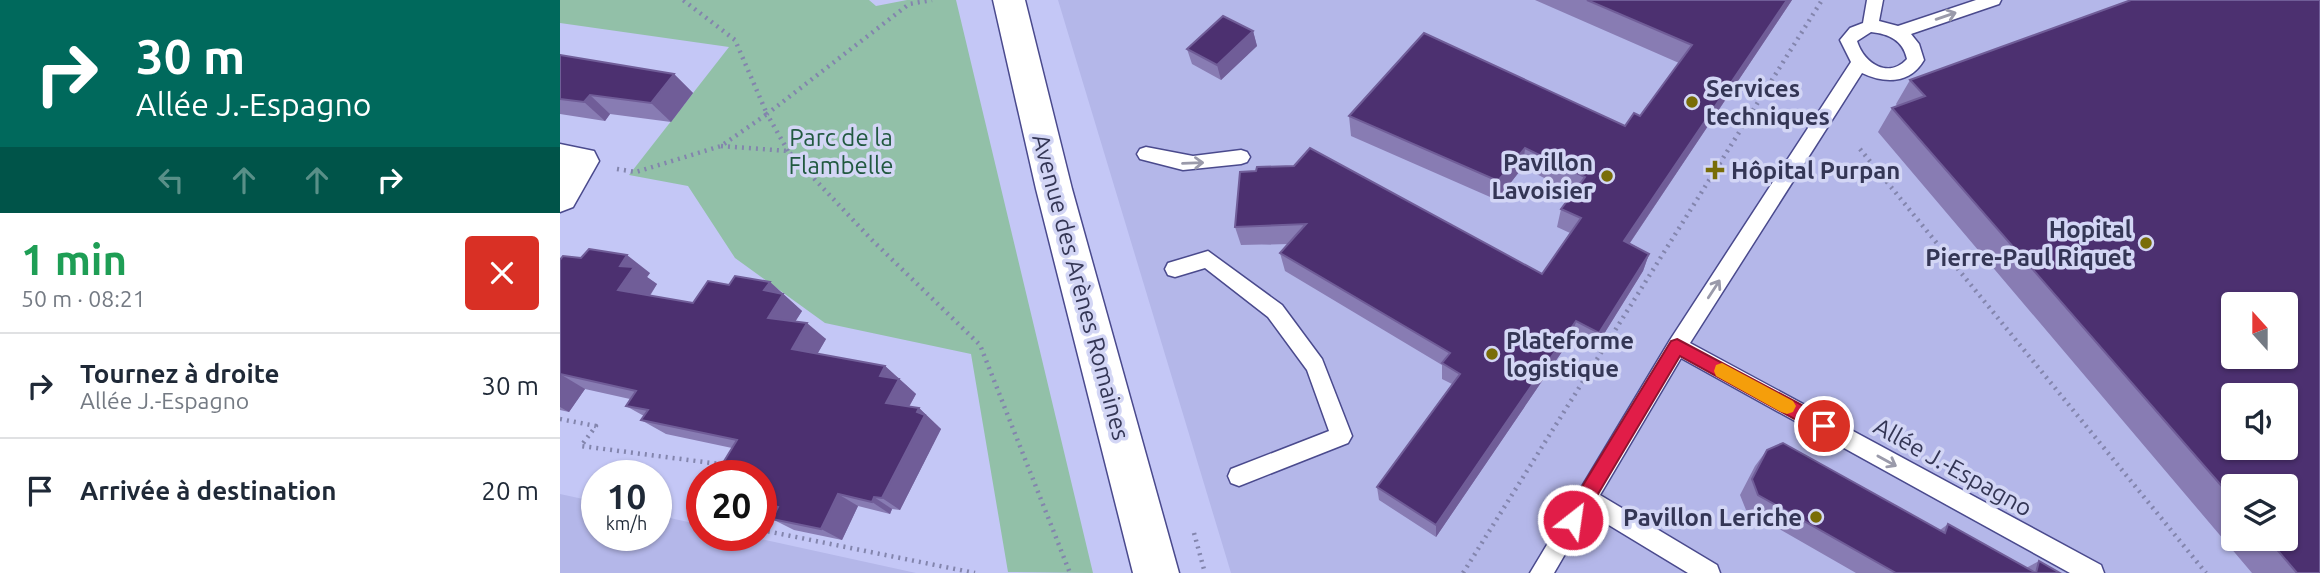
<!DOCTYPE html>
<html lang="fr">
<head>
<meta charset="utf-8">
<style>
	body { margin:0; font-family:Ubuntu,sans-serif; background:#f2f2f3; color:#1f2937; height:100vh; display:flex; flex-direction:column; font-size:26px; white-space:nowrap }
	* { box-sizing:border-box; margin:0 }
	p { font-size:23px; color:#747a83 }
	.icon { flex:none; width:38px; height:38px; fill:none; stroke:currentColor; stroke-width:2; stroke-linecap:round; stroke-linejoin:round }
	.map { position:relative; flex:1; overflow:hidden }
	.panel { display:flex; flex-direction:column; background:#fff; width:560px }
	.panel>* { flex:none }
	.guide { background:#00695c; color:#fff; overflow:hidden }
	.needle { width:46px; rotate:339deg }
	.controls { position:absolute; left:1661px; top:292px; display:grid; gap:14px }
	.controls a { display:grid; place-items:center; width:77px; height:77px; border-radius:7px; background:#fff; box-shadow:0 2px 5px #0004; font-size:35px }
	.speed { position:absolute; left:21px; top:460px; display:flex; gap:14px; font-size:35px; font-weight:700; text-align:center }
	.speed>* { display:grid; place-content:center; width:91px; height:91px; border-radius:50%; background:#fff; box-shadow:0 2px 5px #0004; line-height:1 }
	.speed small { font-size:18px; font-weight:400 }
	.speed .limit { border:10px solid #d22; background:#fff; color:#111 }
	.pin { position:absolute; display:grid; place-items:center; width:60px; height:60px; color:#fff; margin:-30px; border:4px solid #fff; border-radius:50%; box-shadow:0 2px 7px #0007 }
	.me { position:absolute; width:77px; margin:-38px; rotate:30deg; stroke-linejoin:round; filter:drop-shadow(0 0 5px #0008) }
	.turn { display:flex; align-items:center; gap:24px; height:147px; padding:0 21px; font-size:32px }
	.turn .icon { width:91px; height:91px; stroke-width:2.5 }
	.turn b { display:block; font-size:49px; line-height:60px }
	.lanes { display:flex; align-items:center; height:66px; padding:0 21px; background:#0003; justify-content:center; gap:35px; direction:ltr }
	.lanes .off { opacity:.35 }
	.round { display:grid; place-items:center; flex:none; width:74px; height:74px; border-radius:7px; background:#f2f2f3 }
	.head { display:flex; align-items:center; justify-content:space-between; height:119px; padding:0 21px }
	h1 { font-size:42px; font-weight:700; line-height:52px; color:#1e9e55 }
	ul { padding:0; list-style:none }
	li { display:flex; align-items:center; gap:21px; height:105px; padding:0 21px; border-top:2px solid #e0e1e3 }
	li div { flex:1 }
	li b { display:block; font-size:26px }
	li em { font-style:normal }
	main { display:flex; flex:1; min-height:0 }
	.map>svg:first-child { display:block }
</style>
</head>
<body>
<main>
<section class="panel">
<div class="guide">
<div class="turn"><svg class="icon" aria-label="right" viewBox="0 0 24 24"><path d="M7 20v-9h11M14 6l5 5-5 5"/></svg><div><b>30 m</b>Allée J.-Espagno</div></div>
<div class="lanes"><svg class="icon off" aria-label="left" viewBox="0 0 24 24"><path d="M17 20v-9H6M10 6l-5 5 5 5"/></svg><svg class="icon off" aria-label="ahead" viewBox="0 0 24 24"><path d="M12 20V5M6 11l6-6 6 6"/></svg><svg class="icon off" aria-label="ahead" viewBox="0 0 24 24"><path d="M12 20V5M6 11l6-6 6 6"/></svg><svg class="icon" aria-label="right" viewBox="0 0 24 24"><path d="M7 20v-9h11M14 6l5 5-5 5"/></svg></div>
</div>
<div class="head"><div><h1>1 min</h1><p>50 m · 08:21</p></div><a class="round" style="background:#d93025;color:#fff"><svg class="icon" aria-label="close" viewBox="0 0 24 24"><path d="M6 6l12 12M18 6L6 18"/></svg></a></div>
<ul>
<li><svg class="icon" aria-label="right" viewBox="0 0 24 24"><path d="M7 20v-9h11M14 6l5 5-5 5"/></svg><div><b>Tournez à droite</b><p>Allée J.-Espagno</p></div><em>30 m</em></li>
<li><svg class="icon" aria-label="arrive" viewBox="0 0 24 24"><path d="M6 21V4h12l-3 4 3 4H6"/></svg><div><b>Arrivée à destination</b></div><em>20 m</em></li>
</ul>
</section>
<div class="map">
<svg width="1760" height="573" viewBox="0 0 1760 573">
	<rect width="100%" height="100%" fill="#c4c7f6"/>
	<g fill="#b4b7e9" fill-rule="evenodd">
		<path d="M498,0h1262v573h-1089zM1673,304h53v53h-53zM1673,396h53v52h-53zM1673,486h53v53h-53z"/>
		<polygon points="0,494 37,502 37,536 96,536 96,515 142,525 142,536 187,536 356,573 0,573"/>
	</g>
	<polygon fill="#92c0a8" points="0,0 309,0 316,6 347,0 396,0 533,573 448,572 411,354 265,323 175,258 128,186 69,175 169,47 0,23"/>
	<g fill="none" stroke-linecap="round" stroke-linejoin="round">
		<defs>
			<g id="service">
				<path d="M1307,0h16l-4,21 19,5 78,-26h25l-2,4 -88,30 8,10 5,16c-14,24 -39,24 -62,13l-172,270 411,222 3,8h-34l-389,-215 -81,137 117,70 3,8h-32l-99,-60 -35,60h-24l140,-233 181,-278 -11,-22 10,-12 13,-5zM1311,32c18,2 32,8 36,27 -18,20 -43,5 -50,-18z"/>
				<polygon points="586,147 633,156 681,150 687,152 690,157 687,162 681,164 623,170 580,159 577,154 580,149"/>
				<polygon points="648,251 722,305 762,359 792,436 788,443 679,486 671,483 668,476 671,469 769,431 747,370 708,317 645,268 615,277 608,275 605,269 608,263"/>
			</g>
			<polygon id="minor" points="0,144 34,151 39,161 13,207 0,212"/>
			<polygon id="secondary" points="433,0 465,0 512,189 619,573 573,573 476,189"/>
		</defs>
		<use href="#service" stroke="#4a4a8d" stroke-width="3"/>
		<use href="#minor" stroke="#4a4a8d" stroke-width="3"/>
		<use href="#secondary" stroke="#4a4a8d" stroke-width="3"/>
		<g stroke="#8385ad" stroke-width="4.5" stroke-dasharray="2 5" stroke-linecap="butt">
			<polyline points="161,146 228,151 312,240 420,345 510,573"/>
			<polyline points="1300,149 1646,573"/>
			<polyline points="228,151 207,114 349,4 372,0"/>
			<polyline points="57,169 76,172 161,146 207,114 175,40 123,0"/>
			<polyline points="0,419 36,426 21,446 167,465"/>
			<polyline points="142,515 142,519"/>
			<polyline points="201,530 415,573"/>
			<polyline points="634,533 645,573"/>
			<polyline points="903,573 1262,0"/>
		</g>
		<use href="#service" fill="#fff" fill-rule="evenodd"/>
		<use href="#minor" fill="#fff" fill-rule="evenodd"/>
		<use href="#secondary" fill="#fff" fill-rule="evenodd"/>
	</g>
	<g fill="#887cb3" fill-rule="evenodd">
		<polygon points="975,0 1232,0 1070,243 1089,254 1083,271 1034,350 1012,337 876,537 819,500 817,487 892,384 882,379 882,365 725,271 720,253 729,244 681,245 675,227 680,172 982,274 1010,233 997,227 1001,209 1013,193 963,167 937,200 791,136 789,116 1065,126 1080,116 1119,63"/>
		<path d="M1571,0l189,573h-68l-374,-441 14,-24 5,-2 -1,-2 14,-24zM1673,486l53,53h-53z"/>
		<polygon points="693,31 697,46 661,80 632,64 627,49"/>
		<polygon points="0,55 114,74 133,93 111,122 50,114 45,121 0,114"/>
		<polygon points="0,260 90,273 87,277 97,284 90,296 133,303 169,285 210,282 242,311 235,322 266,339 257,354 325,366 356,394 349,407 359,408 381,429 340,510 332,509 330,514 298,506 282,540 234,530 212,519 215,514 201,507 201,476 172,448 106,434 81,420 84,416 66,406 70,399 25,389 9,412 0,410"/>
		<polygon points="1207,450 1380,530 1388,524 1466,568 1479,561 1500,573 1296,573 1186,510 1180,495 1195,466"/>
	</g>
	<g fill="#705d98">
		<polygon points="1227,0 1232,0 1059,259 1064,241"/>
		<polygon points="693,31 697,46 661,80 657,65"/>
		<polygon points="114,74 133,93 111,122 91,103"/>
		<polygon points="30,95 50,114 45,121 24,102"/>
		<polygon points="965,148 963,167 937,200 938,181"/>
		<polygon points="1089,254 1083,271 1034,350 1039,333"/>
		<polygon points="67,255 90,273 87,277 97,284 82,307 58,290 60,266"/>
		<polygon points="210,282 242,311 227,334 208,318 204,290"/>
		<polygon points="1016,321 1012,337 876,537 876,525"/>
		<polygon points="247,323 266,339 251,365 232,349"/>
		<polygon points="325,366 356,394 343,417 326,403 320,376"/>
		<polygon points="0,374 25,389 9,412 0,407"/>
		<polygon points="359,408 381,429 340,510 322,498"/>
		<polygon points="278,494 298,506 282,540 261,529"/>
		<polygon points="314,497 332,509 330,514 312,502"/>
	</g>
	<g fill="#4c3070" stroke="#705d98" stroke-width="2" fill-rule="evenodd">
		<polygon points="1027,0 1227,0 1064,241 1089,254 1039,333 1016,321 876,525 817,487 900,374 882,363 890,353 720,253 746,224 675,227 680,172 696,171 697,167 734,166 750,148 982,274 1021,218 1001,209 1025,177 965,148 938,181 789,116 864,33 1065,126 1074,113 1080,116 1132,45"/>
		<path d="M1571,0h189v573h-23l-29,-34h18v-53h-53v13l-341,-391 33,-12 -15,-16zM1673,304h53v53h-53zM1673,396h53v52h-53z"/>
		<polygon points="663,16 693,31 657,65 627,49"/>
		<polygon points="0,55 114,74 91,103 30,95 24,102 0,99"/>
		<polygon points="29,249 67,255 60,266 74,267 58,290 133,303 148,281 169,285 175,276 210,282 204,290 223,294 208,318 247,323 232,349 325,366 320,376 339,379 326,403 359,408 357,412 365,415 322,498 314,497 312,502 278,494 261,529 212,519 218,507 201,503 201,476 155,476 177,440 81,420 88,410 66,406 76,391 0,374 0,260 3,256 21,258"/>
		<polygon points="1223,443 1385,533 1388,524 1476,573 1479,561 1500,573 1336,573 1198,495 1192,479 1207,450"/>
	</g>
	<defs><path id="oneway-shaft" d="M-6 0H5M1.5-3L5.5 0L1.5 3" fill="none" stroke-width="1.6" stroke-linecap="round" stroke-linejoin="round" transform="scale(1.75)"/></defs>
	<g stroke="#9a9aaa">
		<use href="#oneway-shaft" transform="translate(1386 16) rotate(-19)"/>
		<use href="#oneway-shaft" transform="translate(633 163) rotate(-2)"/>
		<use href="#oneway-shaft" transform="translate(1154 289) rotate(-57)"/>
		<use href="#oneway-shaft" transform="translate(1327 461) rotate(29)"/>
	</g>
	<polygon fill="#e11d48" stroke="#92132f" stroke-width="2" points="1117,339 1270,420 1272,426 1270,432 1264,434 1258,432 1120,356 1019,526 1013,529 1006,526 1004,520 1006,513 1111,341"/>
	<polygon fill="#f59e0b" points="1162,363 1233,401 1236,406 1233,412 1227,414 1221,412 1156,376 1154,371 1156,365"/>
	<g fill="#796d08" stroke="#d3d6f5" stroke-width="2.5">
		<circle cx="1132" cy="102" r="7"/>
		<path d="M1151.5 159.5h7v7h7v7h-7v7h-7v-7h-7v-7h7z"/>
		<circle cx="1047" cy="176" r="7"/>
		<circle cx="1586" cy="243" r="7"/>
		<circle cx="932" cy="354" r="7"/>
		<circle cx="1256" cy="517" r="7"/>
	</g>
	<g text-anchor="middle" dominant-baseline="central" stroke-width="7" stroke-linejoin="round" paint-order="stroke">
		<g font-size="24" font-weight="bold" fill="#343655" stroke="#d3d6f5" text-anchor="start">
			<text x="1146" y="88">Services<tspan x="1146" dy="28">techniques</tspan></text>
			<text x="1033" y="162" text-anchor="end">Pavillon<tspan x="1033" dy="28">Lavoisier</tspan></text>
			<text x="1171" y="170">Hôpital Purpan</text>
			<text x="1572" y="229" text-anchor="end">Hopital<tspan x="1572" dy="28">Pierre-Paul Riquet</tspan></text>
			<text x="946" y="340">Plateforme<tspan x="946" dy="28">logistique</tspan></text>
			<text x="1242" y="517" text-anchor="end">Pavillon Leriche</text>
		</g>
		<g font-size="24" fill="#215940" stroke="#d3d6f5">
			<text x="281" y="137">Parc de la<tspan x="281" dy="28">Flambelle</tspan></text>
		</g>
		<g font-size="24" fill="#343655" stroke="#d3d6f5">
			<text transform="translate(521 287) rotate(75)">Avenue des Arènes Romaines</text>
			<text transform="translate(1393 467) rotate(29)">Allée J.-Espagno</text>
		</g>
	</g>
</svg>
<div class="controls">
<a><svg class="needle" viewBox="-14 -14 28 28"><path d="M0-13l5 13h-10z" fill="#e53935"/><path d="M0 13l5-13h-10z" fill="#747a83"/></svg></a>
<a><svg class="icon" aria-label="sound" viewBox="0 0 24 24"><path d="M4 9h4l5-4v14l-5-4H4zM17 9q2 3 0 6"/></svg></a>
<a><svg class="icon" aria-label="layers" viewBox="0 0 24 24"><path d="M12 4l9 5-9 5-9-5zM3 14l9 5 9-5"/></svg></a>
</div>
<div class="speed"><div>10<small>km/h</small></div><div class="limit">20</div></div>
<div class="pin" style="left:1264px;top:426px;background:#d93025"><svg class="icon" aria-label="arrive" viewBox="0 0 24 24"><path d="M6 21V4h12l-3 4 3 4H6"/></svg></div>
<svg class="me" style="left:1013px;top:520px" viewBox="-20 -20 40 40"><circle r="17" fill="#e11d48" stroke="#fff" stroke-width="3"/><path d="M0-11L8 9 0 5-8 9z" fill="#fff"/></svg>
</div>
</main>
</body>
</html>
